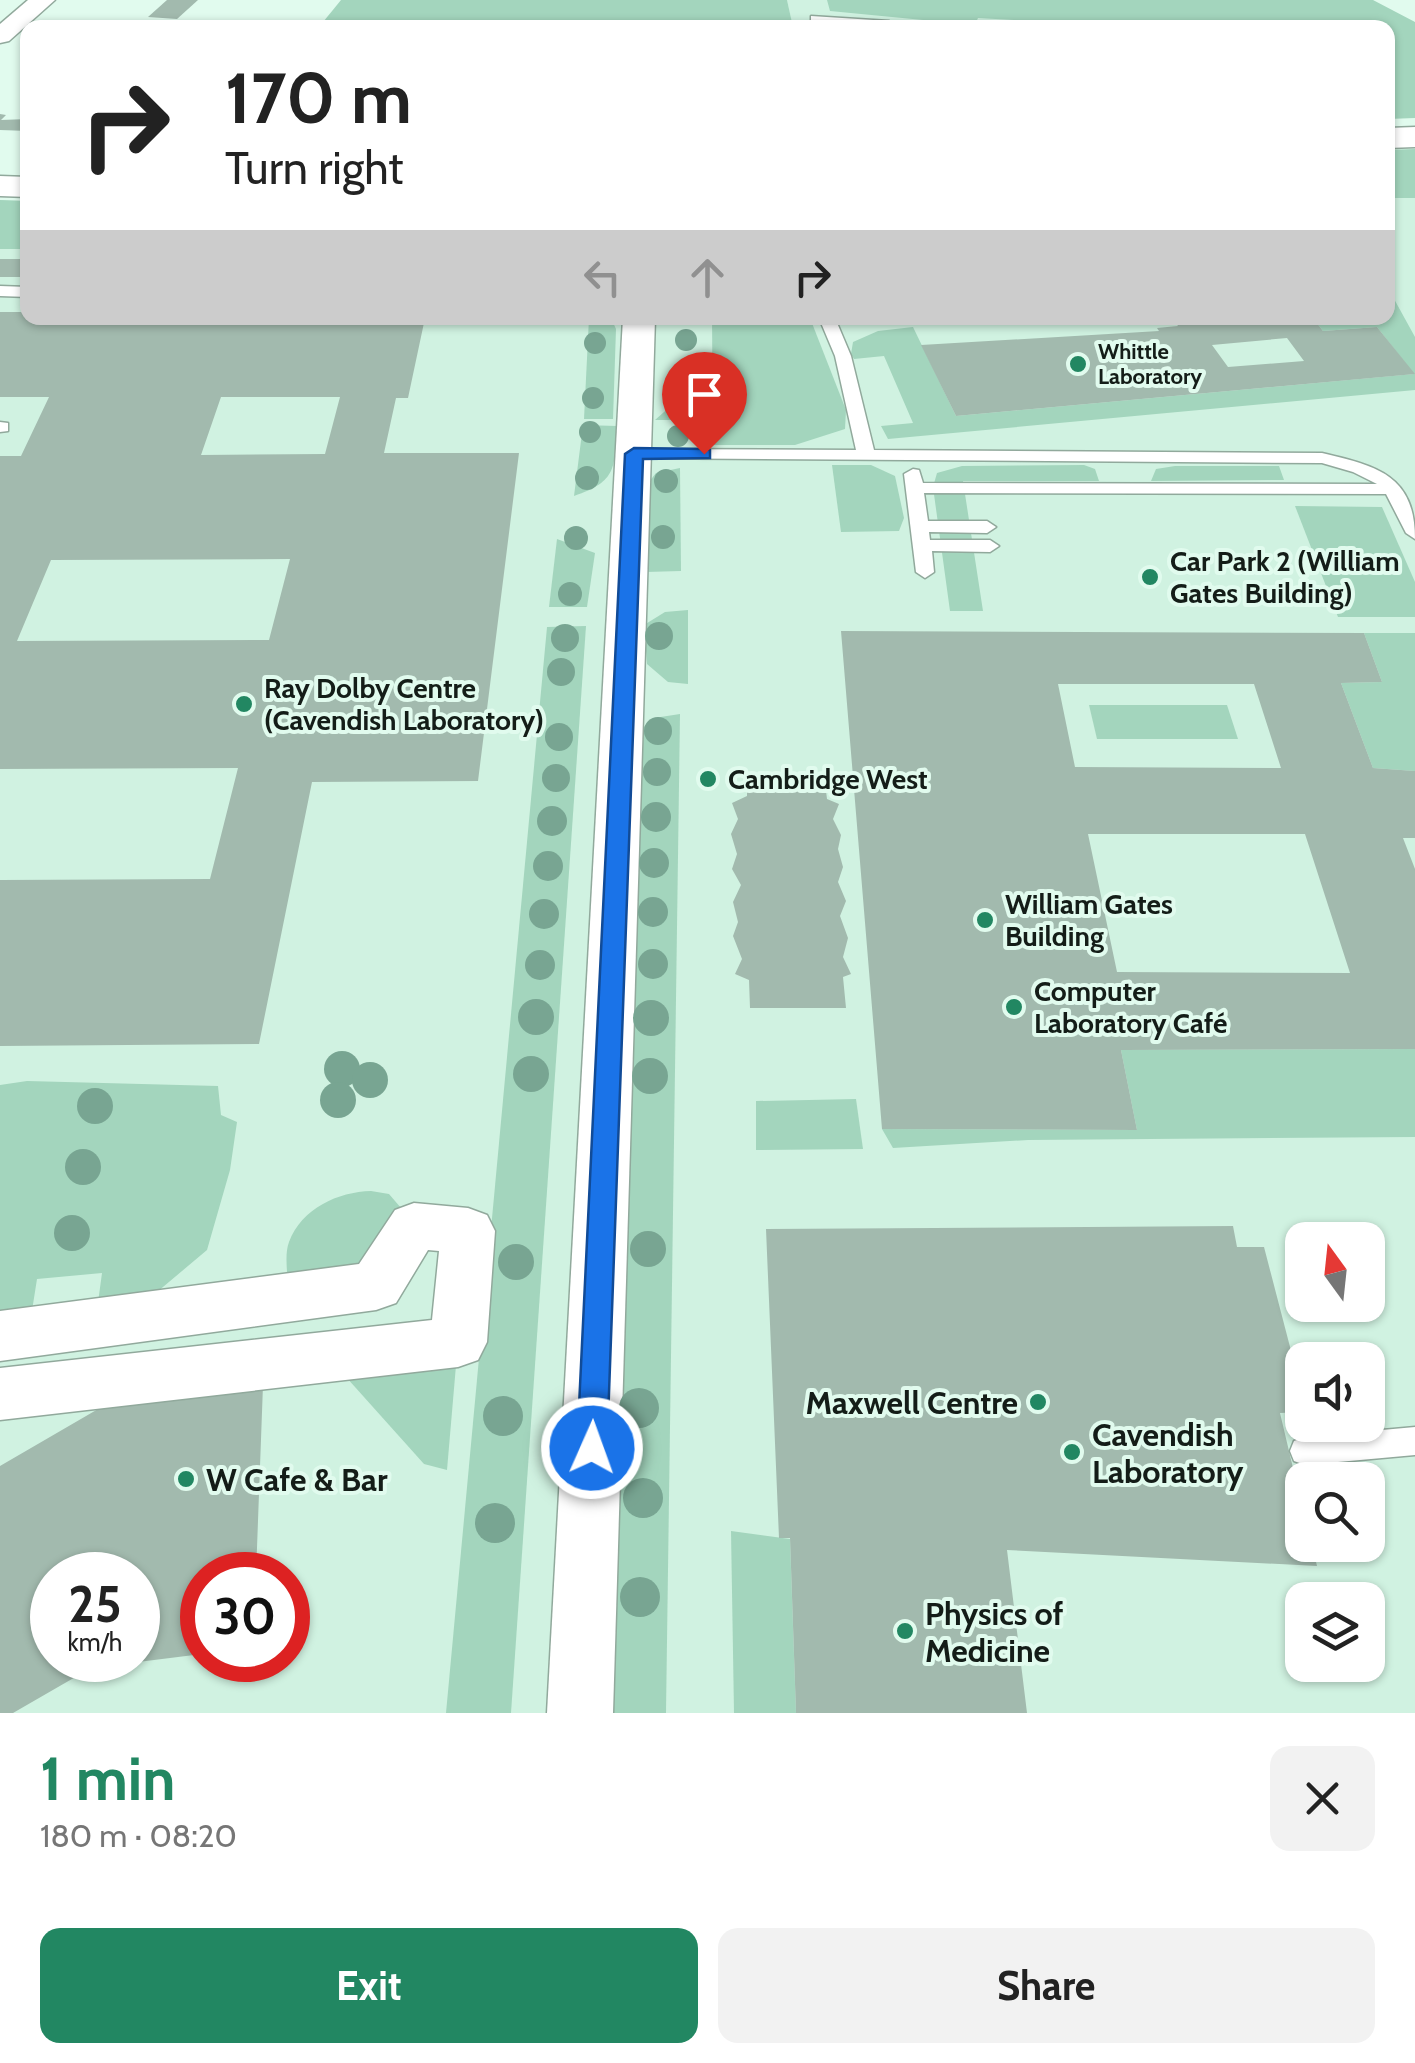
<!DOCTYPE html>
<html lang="en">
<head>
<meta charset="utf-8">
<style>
	body { margin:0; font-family:Cabin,sans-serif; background:#f2f2f2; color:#222; height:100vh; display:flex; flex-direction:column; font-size:38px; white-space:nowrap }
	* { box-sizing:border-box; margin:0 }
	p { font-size:32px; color:#767676 }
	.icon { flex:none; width:55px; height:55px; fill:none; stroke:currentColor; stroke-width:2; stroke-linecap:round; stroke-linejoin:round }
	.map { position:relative; height:1713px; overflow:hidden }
	.sheet { display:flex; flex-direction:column; background:#fff; flex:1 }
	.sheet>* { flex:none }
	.guide { position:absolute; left:20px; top:20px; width:1375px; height:305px; border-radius:20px; box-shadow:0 2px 8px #0004; background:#fff; color:#222; overflow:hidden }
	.needle { width:65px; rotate:345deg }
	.buttons { position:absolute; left:1285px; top:1222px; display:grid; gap:20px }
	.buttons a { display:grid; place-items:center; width:100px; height:100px; border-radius:20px; background:#fff; box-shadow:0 2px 8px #0004; font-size:50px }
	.speed { position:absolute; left:30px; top:1552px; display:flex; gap:20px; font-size:50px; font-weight:700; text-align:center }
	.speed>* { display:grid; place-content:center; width:130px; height:130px; border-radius:50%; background:#fff; box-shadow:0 2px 8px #0004; line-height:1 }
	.speed small { font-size:25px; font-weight:400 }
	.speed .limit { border:15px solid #d22; background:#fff; color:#111 }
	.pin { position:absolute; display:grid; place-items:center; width:85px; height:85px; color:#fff; margin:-102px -42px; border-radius:50% 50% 50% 0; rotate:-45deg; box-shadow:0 0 10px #0007 }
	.pin .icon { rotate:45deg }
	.me { position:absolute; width:110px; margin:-55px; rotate:2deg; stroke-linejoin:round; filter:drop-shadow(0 0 8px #0008) }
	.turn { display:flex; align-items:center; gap:35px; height:210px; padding:0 40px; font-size:45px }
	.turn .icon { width:130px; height:130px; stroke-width:2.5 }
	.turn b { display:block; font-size:70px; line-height:85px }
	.lanes { display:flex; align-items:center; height:95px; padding:0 40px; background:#0003; justify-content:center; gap:50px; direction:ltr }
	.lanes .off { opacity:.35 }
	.round { display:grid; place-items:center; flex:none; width:105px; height:105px; border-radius:20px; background:#f2f2f2 }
	.summary { display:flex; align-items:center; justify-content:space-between; height:170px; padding:0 40px }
	h1 { font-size:60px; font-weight:800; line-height:75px; color:#228762 }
	.button { display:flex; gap:20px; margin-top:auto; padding:20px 40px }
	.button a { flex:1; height:115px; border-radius:20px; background:#228762; color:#fff; font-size:40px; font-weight:800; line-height:115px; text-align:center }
	.button a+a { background:#f2f2f2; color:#222 }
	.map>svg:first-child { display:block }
</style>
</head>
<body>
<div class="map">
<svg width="1415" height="1713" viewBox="0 0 1415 1713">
	<rect width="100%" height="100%" fill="#e1fbee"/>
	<g fill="#d0f2e1" fill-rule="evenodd">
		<polygon points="787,0 1230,0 1030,21 1028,28 793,27"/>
		<path d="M1415,149v1564h-1415v-1513l27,1 1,117h1360v-168zM1302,1240h66v65h-66zM1302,1360h66v65h-66zM1302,1480h66v65h-66zM52,1575h86v85h-86zM202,1575h86v85h-86zM1302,1600h66v65h-66z"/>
	</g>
	<g fill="#a3d5bd">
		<polygon points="341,0 787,0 793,27 319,27"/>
		<polygon points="827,0 1373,0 1415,22 1415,118 1388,119 1388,28 1028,28 1029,21 978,18 974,27 921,28 923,20 830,11"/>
		<polygon points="1415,149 1415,198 1388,198 1388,150"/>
		<polygon points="0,200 27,201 27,249 0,249"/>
		<polygon points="1388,288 1415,337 1415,390 888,439 881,426 913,423 884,356 854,359 851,354 853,342 878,331 913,327 956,416 1414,374 1377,327 1323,331 1313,318 1388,318"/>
		<polygon points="589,318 611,318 616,329 613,419 584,419"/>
		<polygon points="712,318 810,318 846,410 845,429 795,445 713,445"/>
		<polygon points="678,362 692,363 690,420 655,420 672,405 671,372"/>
		<path d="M583,425l34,1c-3,42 1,55 -43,70z"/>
		<polygon points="832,465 871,465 895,476 904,518 899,531 841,532"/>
		<polygon points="1084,465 1095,469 1099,481 963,481 983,611 950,611 933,487 937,473 962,466"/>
		<polygon points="1175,466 1279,466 1284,480 1151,481 1156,469"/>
		<polygon points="680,468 681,571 646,572 645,487 656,473"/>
		<polygon points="1295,506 1382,507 1415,582 1415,617 1338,617"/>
		<polygon points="557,539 595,553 587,607 549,607"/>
		<polygon points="688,610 688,684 668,682 647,664 644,625 665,612"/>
		<polygon points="586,626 511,1713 446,1713 547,627"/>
		<polygon points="1364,633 1415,633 1415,771 1373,768 1341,683 1382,682"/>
		<polygon points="1089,705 1227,705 1238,739 1097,739"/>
		<polygon points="680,714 666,1713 600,1713 634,736 654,718"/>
		<polygon points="1415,1049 1415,1137 1028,1140 893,1148 882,1129 1137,1130 1121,1050"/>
		<polygon points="27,1081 218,1086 221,1115 237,1122 230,1170 207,1250 138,1308 97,1310 102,1273 37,1279 31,1317 0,1320 0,1085"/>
		<polygon points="856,1099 863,1149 756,1150 756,1101"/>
		<path d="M371,1191l18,3 18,21 -34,65 -85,10c0,-15 -4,-35 1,-48 13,-34 49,-50 82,-51z"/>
		<polygon points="458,1342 447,1470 424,1464 329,1358"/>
		<polygon points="731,1531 790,1539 796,1713 734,1713"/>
	</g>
	<g fill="#a2baae" fill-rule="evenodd">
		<polygon points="167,0 198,0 177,19 148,17"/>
		<polygon points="0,114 6,115 1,120 28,119 28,131 0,130"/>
		<rect x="0" y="259" width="28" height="18"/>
		<path d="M0,312h28v6h397l-17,80h-12l-12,55h135l-41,328 -166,1 -53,262 -259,2v-166l210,-1 28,-111 -238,1v-313h21l28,-59h-49zM221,397h119l-15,57 -124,1zM290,559l-21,81 -252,1 34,-81z"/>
		<path d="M1172,318l36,3 105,-3 10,13 54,-4 38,47 -459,42 -35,-71 238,-14 -2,-3 21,-2zM1287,338l17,23 -76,6 -16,-22z"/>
		<path d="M841,631l523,2 18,49 -41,1 32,85 42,3v67h-12l12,31v180l-294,1 16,80 -255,-1zM1058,684h196l27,84 -206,-1zM1088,834h217l45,139 -233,-1z"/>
		<polygon points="804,780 825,783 827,799 839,804 833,819 841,835 838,849 843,867 838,882 846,901 840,916 848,938 843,957 851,974 843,977 846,1008 750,1008 749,980 735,974 742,959 733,936 738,922 733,902 741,885 732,869 737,854 731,834 738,819 732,803 747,796 747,782"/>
		<polygon points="1233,1226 1237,1247 1264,1247 1302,1393 1302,1412 1280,1413 1302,1506 1302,1545 1312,1545 1317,1566 1007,1550 1027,1713 796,1713 790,1538 779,1538 766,1229"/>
		<polygon points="263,1385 256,1575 202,1575 202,1654 138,1662 138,1575 52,1575 52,1660 134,1662 91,1668 13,1713 0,1713 0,1466 105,1405"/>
	</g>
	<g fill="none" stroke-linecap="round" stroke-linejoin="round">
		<defs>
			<g id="lane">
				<polygon points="811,16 889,21 895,25 875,28 815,23 811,22"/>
				<polygon points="0,286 28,287 28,297 0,296"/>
				<path d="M819,318h16l16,38 23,94 448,3c55,13 93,22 93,86l-9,-6 -20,-39 -462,-1 4,28h59l9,6 -9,6 -58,-1 1,8h60l9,6 -9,6 -58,-1 2,21 -9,6 -9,-6 -12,-98 9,-5 6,1 4,13 454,1 -24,-12 -31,-9 -694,-5v-8l6,-1 222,1 -21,-94z"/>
				<polygon points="0,422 8,423 8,431 0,432"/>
				<polygon points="1415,1427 1415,1455 1305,1465 1294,1461 1290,1451 1294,1441 1305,1437"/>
			</g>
			<g id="street">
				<polygon points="28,0 55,0 9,41 0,43 0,24"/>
				<polygon points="623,318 655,318 613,1713 547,1713"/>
				<polygon points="414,1203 468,1208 487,1215 495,1231 487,1342 478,1360 458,1367 0,1420 0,1368 432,1320 439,1251 428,1250 396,1303 376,1310 0,1361 0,1311 359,1264 395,1210"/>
			</g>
			<g id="primary">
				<polygon points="1415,127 1415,147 1388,148 1388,128"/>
				<polygon points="0,176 28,177 28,197 0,196"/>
			</g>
		</defs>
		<use href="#lane" stroke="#91a99c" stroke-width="3"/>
		<use href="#street" stroke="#91a99c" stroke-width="3"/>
		<use href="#primary" stroke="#91a99c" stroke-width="3"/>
		<use href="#lane" fill="#fff" fill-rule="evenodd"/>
		<use href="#street" fill="#fff" fill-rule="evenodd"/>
		<use href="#primary" fill="#fff" fill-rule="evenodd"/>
	</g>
	<g fill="#78a592">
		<circle cx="686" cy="340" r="11"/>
		<circle cx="595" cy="343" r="11"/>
		<circle cx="685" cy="372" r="11"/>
		<circle cx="593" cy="398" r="11"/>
		<circle cx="684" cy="403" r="11"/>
		<circle cx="590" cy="432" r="11"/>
		<circle cx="678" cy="436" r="11"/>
		<circle cx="587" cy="478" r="12"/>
		<circle cx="666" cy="481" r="12"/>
		<circle cx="663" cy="537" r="12"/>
		<circle cx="576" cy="538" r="12"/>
		<circle cx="570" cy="594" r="12"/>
		<circle cx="659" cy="636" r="14"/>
		<circle cx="565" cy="638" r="14"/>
		<circle cx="561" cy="672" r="14"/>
		<circle cx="658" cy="731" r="14"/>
		<circle cx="559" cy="737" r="14"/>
		<circle cx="657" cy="772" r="14"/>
		<circle cx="556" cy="778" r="14"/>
		<circle cx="656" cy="817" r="15"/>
		<circle cx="552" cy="821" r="15"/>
		<circle cx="654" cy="863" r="15"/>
		<circle cx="548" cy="866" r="15"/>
		<circle cx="653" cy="912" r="15"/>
		<circle cx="544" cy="914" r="15"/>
		<circle cx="653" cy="964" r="15"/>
		<circle cx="540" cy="965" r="15"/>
		<circle cx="536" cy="1017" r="18"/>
		<circle cx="651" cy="1018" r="18"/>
		<circle cx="342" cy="1069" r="18"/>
		<circle cx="531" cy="1074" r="18"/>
		<circle cx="650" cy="1076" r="18"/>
		<circle cx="370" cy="1080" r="18"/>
		<circle cx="338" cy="1100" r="18"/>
		<circle cx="95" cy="1106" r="18"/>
		<circle cx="83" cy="1167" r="18"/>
		<circle cx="72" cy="1233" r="18"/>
		<circle cx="648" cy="1249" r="18"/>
		<circle cx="516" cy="1262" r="18"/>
		<circle cx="639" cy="1408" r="20"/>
		<circle cx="503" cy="1416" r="20"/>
		<circle cx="643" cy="1498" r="20"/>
		<circle cx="495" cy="1523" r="20"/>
		<circle cx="640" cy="1597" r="20"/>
	</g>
	<polygon fill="#1a73e8" stroke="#114b97" stroke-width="2.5" points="704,449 710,450 710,458 643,459 607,1448 602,1458 592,1462 581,1458 577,1448 625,454 634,448"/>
	<g fill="#228762" stroke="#e1fbee" stroke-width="4">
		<circle cx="1078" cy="364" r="10"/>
		<circle cx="1150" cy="577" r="10"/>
		<circle cx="244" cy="704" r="10"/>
		<circle cx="708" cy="779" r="10"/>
		<circle cx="985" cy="920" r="10"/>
		<circle cx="1014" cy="1007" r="10"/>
		<circle cx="1038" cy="1402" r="10"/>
		<circle cx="1072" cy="1452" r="10"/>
		<circle cx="186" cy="1479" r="10"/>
		<circle cx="905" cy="1631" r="10"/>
	</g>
	<g text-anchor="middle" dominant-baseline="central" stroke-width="8" stroke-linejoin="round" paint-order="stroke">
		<g font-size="22" font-weight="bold" fill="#141d18" stroke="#e1fbee" text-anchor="start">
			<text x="1098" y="351">Whittle<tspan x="1098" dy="25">Laboratory</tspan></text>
		</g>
		<g font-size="28" font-weight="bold" fill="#141d18" stroke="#e1fbee" text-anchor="start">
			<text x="1170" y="561">Car Park 2 (William<tspan x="1170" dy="32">Gates Building)</tspan></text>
			<text x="264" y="688">Ray Dolby Centre<tspan x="264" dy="32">(Cavendish Laboratory)</tspan></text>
			<text x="728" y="779">Cambridge West</text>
			<text x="1005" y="904">William Gates<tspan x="1005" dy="32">Building</tspan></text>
			<text x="1034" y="991">Computer<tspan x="1034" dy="32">Laboratory Café</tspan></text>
		</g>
		<g font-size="32" font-weight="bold" fill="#141d18" stroke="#e1fbee" text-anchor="start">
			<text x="1018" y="1402" text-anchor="end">Maxwell Centre</text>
			<text x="1092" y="1434">Cavendish<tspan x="1092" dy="37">Laboratory</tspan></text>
			<text x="206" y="1479">W Cafe &amp; Bar</text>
			<text x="925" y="1613">Physics of<tspan x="925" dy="37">Medicine</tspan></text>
		</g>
	</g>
</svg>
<div class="buttons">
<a><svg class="needle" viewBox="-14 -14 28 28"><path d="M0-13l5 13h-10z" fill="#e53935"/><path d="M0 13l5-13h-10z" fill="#767676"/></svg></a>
<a><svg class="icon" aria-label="sound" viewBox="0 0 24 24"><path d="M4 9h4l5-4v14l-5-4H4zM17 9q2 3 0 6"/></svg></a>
<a><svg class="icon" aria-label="search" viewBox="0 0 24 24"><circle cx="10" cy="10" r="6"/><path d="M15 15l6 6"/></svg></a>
<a><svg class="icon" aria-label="layers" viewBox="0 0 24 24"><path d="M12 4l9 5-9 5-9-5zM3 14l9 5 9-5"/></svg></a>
</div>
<div class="speed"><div>25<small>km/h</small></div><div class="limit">30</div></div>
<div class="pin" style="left:704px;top:454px;background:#d93025"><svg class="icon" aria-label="arrive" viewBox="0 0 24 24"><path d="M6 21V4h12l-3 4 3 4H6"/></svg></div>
<svg class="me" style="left:592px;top:1448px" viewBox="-20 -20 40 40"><circle r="17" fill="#1a73e8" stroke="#fff" stroke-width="3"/><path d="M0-11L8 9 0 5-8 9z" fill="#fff"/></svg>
<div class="guide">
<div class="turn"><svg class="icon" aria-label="right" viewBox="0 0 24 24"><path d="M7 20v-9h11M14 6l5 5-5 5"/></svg><div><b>170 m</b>Turn right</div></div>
<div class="lanes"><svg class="icon off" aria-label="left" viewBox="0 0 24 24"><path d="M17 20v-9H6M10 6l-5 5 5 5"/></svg><svg class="icon off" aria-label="ahead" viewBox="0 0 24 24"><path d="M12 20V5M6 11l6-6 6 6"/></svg><svg class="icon" aria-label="right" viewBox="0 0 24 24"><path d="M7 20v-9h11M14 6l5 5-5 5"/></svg></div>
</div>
</div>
<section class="sheet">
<div class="summary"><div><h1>1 min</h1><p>180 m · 08:20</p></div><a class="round"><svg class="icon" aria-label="close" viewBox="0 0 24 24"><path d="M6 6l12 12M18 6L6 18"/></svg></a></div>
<div class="button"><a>Exit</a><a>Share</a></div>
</section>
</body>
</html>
